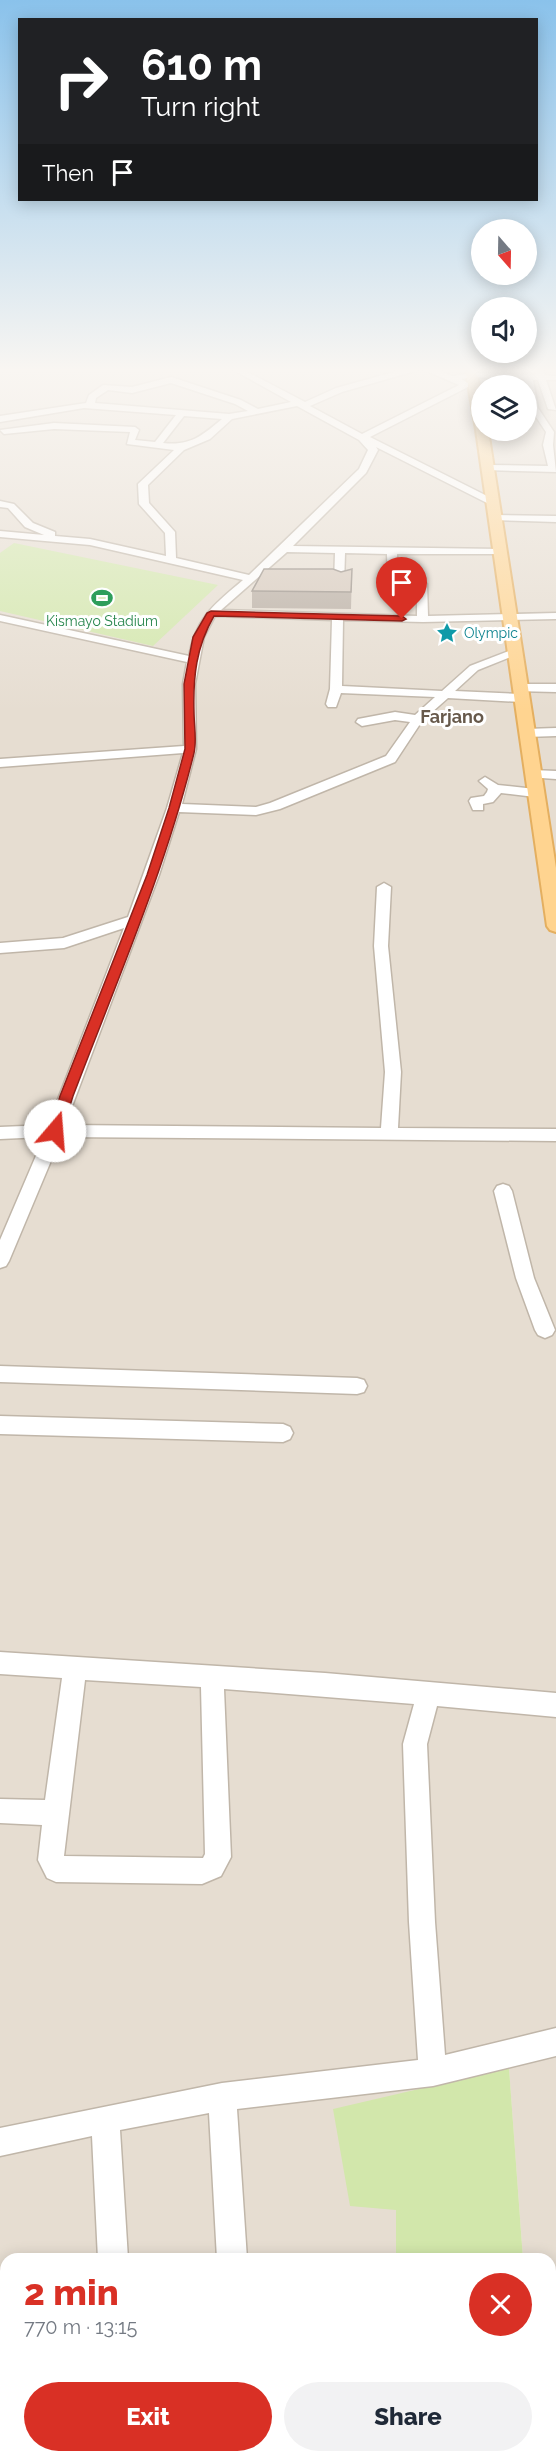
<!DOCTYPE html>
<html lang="en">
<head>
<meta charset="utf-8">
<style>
	body { margin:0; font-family:Raleway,sans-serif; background:#f2f2f3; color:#1f2937; height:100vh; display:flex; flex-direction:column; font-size:22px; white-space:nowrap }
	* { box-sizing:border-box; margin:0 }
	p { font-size:20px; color:#747a83 }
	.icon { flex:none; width:33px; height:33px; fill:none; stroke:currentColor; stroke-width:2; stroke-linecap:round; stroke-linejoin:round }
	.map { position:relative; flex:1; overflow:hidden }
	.panel { position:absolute; left:0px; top:2253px; width:556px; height:210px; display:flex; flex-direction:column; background:#fff; border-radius:18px 18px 0 0; box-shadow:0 3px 15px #0003 }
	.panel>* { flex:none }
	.guide { position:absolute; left:18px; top:18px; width:520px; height:183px; border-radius:0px; box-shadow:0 3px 15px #0003; background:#202124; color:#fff; overflow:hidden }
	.needle { width:39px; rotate:160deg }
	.tools { position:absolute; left:471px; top:219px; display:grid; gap:12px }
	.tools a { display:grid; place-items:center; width:66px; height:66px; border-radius:50%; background:#fff; box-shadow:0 3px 15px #0003; font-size:30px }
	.pin { position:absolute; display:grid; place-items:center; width:51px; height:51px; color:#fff; margin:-62px -26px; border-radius:50% 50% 50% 0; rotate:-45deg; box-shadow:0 0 6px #0007 }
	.pin .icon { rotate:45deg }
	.me { position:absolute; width:66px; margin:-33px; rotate:18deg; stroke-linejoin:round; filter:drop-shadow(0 0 4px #0008) }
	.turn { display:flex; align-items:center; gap:21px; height:126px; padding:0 24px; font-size:27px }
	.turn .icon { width:78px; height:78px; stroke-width:2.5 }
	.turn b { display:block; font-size:42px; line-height:51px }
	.then { display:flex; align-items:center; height:57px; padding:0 24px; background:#0003; gap:12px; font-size:22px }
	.round { display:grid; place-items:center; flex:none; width:63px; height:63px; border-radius:32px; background:#f2f2f3 }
	.headline { display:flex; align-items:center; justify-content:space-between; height:102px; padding:0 24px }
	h1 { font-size:36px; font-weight:800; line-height:45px; color:#d93025 }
	.cta { display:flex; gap:12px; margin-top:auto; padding:12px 24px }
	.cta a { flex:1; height:69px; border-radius:36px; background:#d93025; color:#fff; font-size:24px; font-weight:800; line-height:69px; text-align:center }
	.cta a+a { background:#f2f2f3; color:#1f2937 }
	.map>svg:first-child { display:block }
</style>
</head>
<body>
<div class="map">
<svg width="556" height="2463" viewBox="0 0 556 2463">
	<rect width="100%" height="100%" fill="#f2ece3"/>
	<path fill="#e6ddd1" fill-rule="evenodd" d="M0,367h556v2096h-17l-1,-6h12v-198h-27l-14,-190 -113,141v49h-390v198h246v6h-252zM482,386h44v44h-44z"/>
	<g fill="#d2e7ab">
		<polygon points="14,543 218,585 153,646 0,611 0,553"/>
		<polygon points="509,2068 523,2259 396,2259 396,2210 350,2206 333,2109"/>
		<polygon points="252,2457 538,2457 539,2463 252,2463"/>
	</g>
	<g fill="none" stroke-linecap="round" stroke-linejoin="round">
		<defs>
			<g id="minor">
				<path d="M228,367h10l67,35 31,-14 76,-21h19l21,9 21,-3 63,2 -2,-8h8l3,8 11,1v4h-10l10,30 -8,-1 -10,-29h-5l5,28 16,24 -1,13 3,27 -71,-2v-4l3,-1 60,1 -5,-21 3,-13 -16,-24 -6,-29 -51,-2 -12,2 7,4v4l-98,50 125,63v4h-6l-113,-57 2,3 -12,23 -73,73 207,3 4,1v4h-107l1,31 -5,3 -5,-3 -1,-31 -42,-1 -1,31 -5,3 -5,-3 1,-31 -48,-1 -66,58 196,6v-32l5,-3 5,3 1,32 128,-3v6l-133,3 -80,-2 -1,66 100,5 28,-25 44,-17 6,3 -2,2 -40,16 -23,21 66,3 6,4 -6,4 -73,-4 -26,23 -27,41 -115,47 -24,6 -77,-3 -20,63 -94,250 316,3 4,-56 -11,-126 3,-59 7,-4 7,4 -3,59 13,126 -3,56 158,1v12l-495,-4 -52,124 -3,5 -6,2v-28l44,-103 -44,2v-12l48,-2 76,-197 -60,20 -64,5v-10l63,-5 65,-21 39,-109 16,-55 -183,14v-8l184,-13 -1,-62 4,-22 -187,-41v-6l189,41c7,-39 26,-52 54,-76l-153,-35 -90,-8v-6l44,4 -19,-8 -17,-19 -8,-1v-6l14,3 19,19 22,9v4l35,3 76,17 -1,-23 -26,-29 -1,-20 36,-34 -47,-6 3,-12 -76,-3 -50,5 -4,-4 54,-7 81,4 4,3 -4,10 20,2 21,-27 -92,-7 -84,14v-6l86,-13 3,-8 14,-10 29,2 39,-10 70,23 17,9 33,-7zM422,369l37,16 -97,49 -52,-28 32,-14zM171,383l64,21 13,7 -19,3 -134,-11 1,-5 12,-8 24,3zM297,406l62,34 9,10 -9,19 -110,106 -73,-17 -1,-26 -26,-29 -1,-18 36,-35 26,-11 22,-20zM184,416l38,3c-20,17 -32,27 -59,24zM215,616l117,4 -2,69 -4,15 2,3h8l5,-14 94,4 -20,18 -20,-3 -37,7 -2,3 6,4 33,-6 15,2 -24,34 -116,47 -14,4 -74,-3 14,-55 -1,-65 9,-47z"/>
				<polygon points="495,515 556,516 556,522 491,520 491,516"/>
				<polygon points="519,684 556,684 556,692 515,691 515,685"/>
				<polygon points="556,728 556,736 526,737 520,733 526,729"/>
				<polygon points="532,770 556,771 556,779 527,777 526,774"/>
				<polygon points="485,777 498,785 535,789 542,793 535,797 501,793 493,802 483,804 483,810 473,810 469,801 471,798 484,796 487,792 488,789 479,781"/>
				<polygon points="503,1184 509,1186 512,1191 534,1278 555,1330 552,1335 545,1338 538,1335 535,1330 516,1278 494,1191 497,1186"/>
				<polygon points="0,1366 357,1378 364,1380 367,1386 364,1392 357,1394 0,1382"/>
				<polygon points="0,1416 283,1424 290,1427 293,1433 290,1439 283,1442 0,1434"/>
				<path d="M0,1652l325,21 231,20v24l-119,-11 -10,38 8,178 10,133 111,-27v28l-123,30 -196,23 10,150h-30l-8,-146 -89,17 8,129h-30l-6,-123 -92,20v-28l222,-45 196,-23 -9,-138 -6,-178 11,-40 -190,-15 7,168 -10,19 -19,8 -146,-2 -9,-4 -9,-18 4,-35 -42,-2v-24l45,1 17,-122 -62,-4zM85,1680l116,7 4,167 -2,4 -139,-2z"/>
				<polygon points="6,2435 6,2457 19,2457 16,2463 0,2463 0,2438"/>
			</g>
			<polygon id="major" points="465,367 475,367 482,399 482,430 488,430 556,868 556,932 550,930 547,926 476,430"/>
		</defs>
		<use href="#minor" stroke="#c0b6a9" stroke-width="3"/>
		<use href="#major" stroke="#e4af60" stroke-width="4"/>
		<use href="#minor" fill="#fff" fill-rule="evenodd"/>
		<use href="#major" fill="#ffd490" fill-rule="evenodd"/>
	</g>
	<polygon fill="#b8ada2" points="352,569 351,609 252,608 252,591 341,572"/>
	<polygon fill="#d6c9bc" stroke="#968d84" stroke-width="1.5" points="264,569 333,569 341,572 352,569 351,592 252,591"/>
	<linearGradient id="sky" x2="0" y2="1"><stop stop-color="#8ac2eb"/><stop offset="0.52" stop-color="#f9f6f2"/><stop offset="1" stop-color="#f9f6f2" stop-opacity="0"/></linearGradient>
	<rect width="556" height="712" fill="url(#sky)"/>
	<path fill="#d93025" stroke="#8d1f18" stroke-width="1.5" d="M211,611l191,5 4,3 -4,2 -188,-5c-18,31 -21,61 -20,96 0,13 3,29 0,41 -29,118 -78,230 -121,343l-11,35 -7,5 -4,-1 -2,-4 11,-35 87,-221 22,-67 16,-59 -1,-65 9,-47 14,-24z"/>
	<defs>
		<symbol id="stadium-bare" viewBox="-9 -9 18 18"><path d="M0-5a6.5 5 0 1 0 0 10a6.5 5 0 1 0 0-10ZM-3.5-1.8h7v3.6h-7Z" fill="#2e9e5b" stroke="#fff" stroke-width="2.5" paint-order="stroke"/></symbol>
		<symbol id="sight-bare" viewBox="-9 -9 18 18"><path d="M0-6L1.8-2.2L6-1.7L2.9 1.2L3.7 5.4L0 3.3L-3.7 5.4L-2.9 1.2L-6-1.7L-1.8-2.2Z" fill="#0f9aa8" stroke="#fff" stroke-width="2.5" paint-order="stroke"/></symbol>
	</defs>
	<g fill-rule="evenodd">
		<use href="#stadium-bare" x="87" y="583" width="30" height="30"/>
		<use href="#sight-bare" x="432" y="618" width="30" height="30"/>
	</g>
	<g text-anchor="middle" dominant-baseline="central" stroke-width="6" stroke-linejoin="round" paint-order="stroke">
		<g font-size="14" fill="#27864d" stroke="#fff">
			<text x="102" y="621">Kismayo Stadium</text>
		</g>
		<g font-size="14" fill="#0d838f" stroke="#fff" text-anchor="start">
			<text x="464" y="633">Olympic</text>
		</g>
		<g font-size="18" font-weight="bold" fill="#67594b" stroke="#fff">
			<text x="452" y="716">Farjano</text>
		</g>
	</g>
</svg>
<div class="tools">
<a><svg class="needle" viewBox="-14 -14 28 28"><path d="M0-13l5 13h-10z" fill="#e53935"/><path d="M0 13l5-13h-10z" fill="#747a83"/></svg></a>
<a><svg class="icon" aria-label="sound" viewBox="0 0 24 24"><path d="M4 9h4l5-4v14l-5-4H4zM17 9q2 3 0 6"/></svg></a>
<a><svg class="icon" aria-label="layers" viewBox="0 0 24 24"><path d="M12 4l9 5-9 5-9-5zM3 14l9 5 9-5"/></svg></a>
</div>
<div class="pin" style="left:402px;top:619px;background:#d93025"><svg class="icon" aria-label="arrive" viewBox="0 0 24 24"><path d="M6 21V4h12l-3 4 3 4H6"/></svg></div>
<svg class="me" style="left:55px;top:1131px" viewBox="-20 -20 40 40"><circle r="19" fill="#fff"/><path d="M0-13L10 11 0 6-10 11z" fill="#d93025"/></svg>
<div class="guide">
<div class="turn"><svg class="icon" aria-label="right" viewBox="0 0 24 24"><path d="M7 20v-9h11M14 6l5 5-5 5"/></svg><div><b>610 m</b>Turn right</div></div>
<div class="then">Then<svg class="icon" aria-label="arrive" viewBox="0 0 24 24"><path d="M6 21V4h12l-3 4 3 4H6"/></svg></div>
</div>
<section class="panel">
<div class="headline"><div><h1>2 min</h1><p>770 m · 13:15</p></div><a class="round" style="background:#d93025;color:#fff"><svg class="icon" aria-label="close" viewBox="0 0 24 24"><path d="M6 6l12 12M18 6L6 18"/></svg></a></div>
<div class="cta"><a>Exit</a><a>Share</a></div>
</section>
</div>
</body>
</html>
